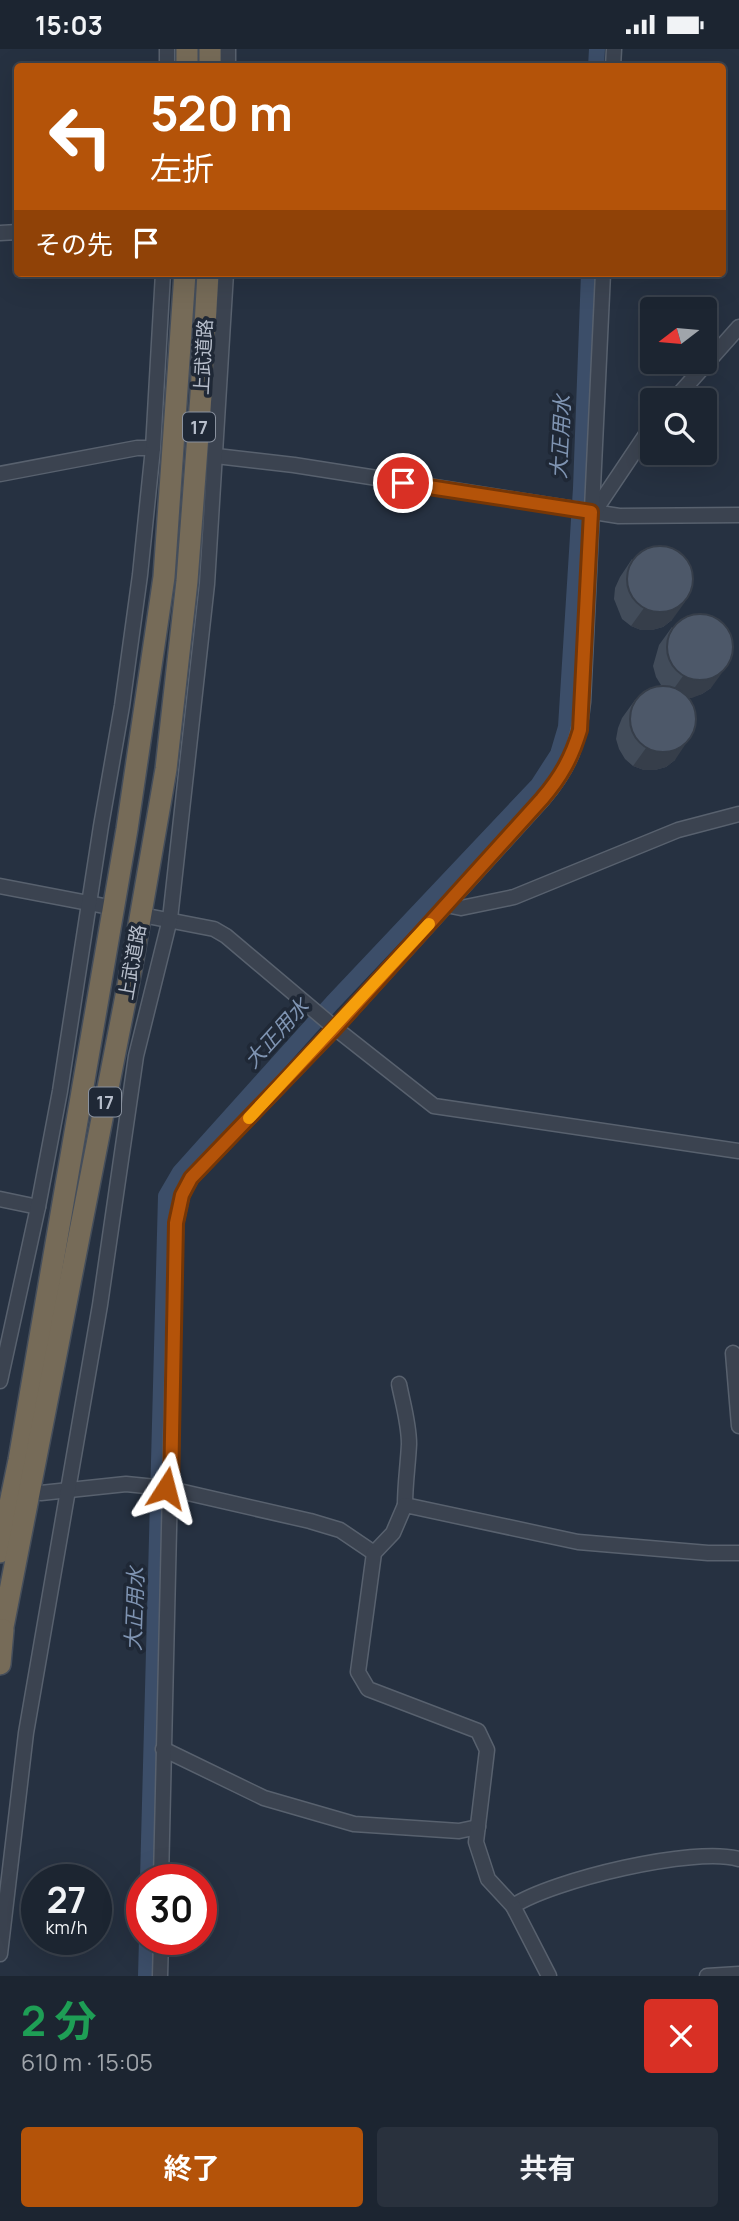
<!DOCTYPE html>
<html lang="ja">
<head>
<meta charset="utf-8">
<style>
	body { margin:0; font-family:Manrope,"Noto Sans JP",sans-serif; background:#29313d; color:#f1f3f6; height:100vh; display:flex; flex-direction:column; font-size:26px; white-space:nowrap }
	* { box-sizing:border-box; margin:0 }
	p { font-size:23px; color:#a0a5ab }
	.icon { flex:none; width:38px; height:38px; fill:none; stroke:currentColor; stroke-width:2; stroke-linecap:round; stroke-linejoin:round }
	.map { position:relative; height:1927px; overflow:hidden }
	.details { display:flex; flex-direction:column; background:#1c2531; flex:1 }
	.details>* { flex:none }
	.guide { position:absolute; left:14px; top:14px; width:712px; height:214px; border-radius:7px; box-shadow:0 7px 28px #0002,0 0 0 2px #3a424d; background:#b45309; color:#fff; overflow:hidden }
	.needle { width:46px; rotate:254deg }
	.tools { position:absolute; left:640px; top:248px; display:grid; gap:14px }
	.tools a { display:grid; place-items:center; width:77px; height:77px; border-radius:7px; background:#1c2531; box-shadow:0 7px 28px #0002,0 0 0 2px #3a424d; font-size:35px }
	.speed { position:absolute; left:21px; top:1815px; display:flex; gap:14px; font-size:35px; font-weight:700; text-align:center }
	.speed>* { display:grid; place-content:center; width:91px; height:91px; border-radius:50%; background:#1c2531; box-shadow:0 7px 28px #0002,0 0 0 2px #3a424d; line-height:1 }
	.speed small { font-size:18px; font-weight:400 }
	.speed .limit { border:10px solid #d22; background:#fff; color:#111 }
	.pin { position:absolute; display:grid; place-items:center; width:60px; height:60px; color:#fff; margin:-30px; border:4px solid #fff; border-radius:50%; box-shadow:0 2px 7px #0007 }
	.me { position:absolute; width:77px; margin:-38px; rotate:9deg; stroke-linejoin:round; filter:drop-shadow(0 0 5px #0008) }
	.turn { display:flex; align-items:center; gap:24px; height:147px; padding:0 21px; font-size:32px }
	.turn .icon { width:91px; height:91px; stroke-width:2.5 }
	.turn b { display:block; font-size:49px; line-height:60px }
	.then { display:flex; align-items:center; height:66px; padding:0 21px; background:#0003; gap:14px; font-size:26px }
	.round { display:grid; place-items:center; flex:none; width:74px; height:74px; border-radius:7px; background:#29313d }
	.summary { display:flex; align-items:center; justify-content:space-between; height:119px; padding:0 21px }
	h1 { font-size:42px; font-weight:700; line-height:52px; color:#1e9e55 }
	.cta { display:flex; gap:14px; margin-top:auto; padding:14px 21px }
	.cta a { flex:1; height:80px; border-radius:7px; background:#b45309; color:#fff; font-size:28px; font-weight:700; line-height:80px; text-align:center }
	.cta a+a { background:#29313d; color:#f1f3f6 }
	.status { display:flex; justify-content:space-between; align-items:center; height:49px; padding:0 35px; background:#1c2531; direction:ltr }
	.status svg { height:19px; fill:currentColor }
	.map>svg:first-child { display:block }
</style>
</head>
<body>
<div class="status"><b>15:03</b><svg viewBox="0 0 49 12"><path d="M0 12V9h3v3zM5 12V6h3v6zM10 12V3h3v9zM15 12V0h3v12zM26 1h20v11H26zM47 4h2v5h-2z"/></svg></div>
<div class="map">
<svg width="739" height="1927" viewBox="0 0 739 1927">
	<rect width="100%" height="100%" fill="#263141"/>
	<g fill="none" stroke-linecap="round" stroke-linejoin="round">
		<g stroke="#3c4e69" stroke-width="16">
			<polyline points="596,18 597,0"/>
			<polyline points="148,1830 166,1147 180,1123 332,954 538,736 558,705 566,678 581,439 589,224"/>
			<polyline points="146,1927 147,1890"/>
		</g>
		<defs>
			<g id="minor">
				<polyline points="228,0 228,18"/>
				<polyline points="167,18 167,0"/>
				<polyline points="613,18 614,0"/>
				<polyline points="0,184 18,183"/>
				<polyline points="673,352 739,278"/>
				<polyline points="216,407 294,416 619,467 739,466"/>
				<polyline points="0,425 137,399 153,399"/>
				<polyline points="594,463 653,375"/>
				<polyline points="0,837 104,857"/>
				<polyline points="446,856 461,859 514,848 678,781 739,765"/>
				<polyline points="147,867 214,880 226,887 335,979 434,1057 739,1102"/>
				<polyline points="0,1150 38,1158"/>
				<polyline points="733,1304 739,1377"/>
				<polyline points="0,1332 38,1158 60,1042 101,777 122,657 140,526 153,399 163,224"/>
				<path d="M399,1335c4,20 10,40 10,60 -1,21 -4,40 -4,61"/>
				<polyline points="41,1444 126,1435 166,1439 310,1472 340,1481 374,1504"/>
				<polyline points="163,1700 264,1749 354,1775 459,1782 478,1778"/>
				<path d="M161,1830l15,-656 6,-28 9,-17 144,-150 208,-229c27,-32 36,-56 40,-97l20,-429"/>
				<path d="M513,1857c40,-26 181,-60 226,-47"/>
				<polyline points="0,1905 26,1684 100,1256 136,1007 170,870 207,535 226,224"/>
				<polyline points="160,1927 161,1890"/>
				<polyline points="549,1927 513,1857 488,1830 476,1793 487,1701 478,1682 368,1640 358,1623 374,1504 393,1484 405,1456 578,1493 708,1504 739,1504"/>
				<polyline points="707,1927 739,1925"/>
			</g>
			<g id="highway">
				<polyline points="187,0 187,18"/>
				<polyline points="210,18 210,0"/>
				<polyline points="0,1503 19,1411 127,780 164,528 185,224"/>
				<polyline points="0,1593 132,916 166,720 187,532 201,346 208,224"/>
				<polyline points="0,1615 3,1581"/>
			</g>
		</defs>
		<use href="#minor" stroke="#58616e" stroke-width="17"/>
		<use href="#highway" stroke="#454e5b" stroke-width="24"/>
		<use href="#minor" stroke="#3b4350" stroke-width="14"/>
		<use href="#highway" stroke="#766b58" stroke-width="21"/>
	</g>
	<g fill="#424c5a">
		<polygon points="632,510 672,571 663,578 652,581 641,581 631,577 622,570 614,550 615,539 620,528"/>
		<polygon points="672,578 711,639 702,645 689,649 675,711 666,718 655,721 644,721 633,717 625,710 619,700 616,690 618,679 622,669 635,651 661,636 656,628 653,617 659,596"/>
	</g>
	<g fill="#363e4a">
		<polygon points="685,553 672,571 663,578 652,581 641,581 631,577 644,559"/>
		<polygon points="724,621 711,639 702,645 692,649 681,649 670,645 683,627"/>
		<polygon points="687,693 675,711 666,718 655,721 644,721 633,717 646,699"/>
	</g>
	<g fill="#4d5869" stroke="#363e4a" stroke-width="2">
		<circle cx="660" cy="530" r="33"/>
		<circle cx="700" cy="598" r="33"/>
		<circle cx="663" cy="670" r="33"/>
	</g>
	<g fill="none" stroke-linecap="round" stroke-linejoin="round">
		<defs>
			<path id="route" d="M166,1439l5,1 5,-266 6,-28 9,-17 144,-150 207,-229c19,-22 30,-42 38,-69l11,-218 -188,-29"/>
		</defs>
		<use href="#route" stroke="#753606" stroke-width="18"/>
		<use href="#route" stroke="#b45309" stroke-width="12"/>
		<polyline stroke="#f59e0b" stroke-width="12" points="249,1069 429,875"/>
	</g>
	<g text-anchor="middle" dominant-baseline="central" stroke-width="7" stroke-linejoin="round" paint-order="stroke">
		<g fill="#1f2836" stroke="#89919e" stroke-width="2">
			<rect x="183" y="363.5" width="32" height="29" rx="5"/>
			<rect x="89" y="1038.5" width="32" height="29" rx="5"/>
		</g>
		<g font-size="18" font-weight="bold" fill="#b7becb">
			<text x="199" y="378">17</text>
			<text x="105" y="1053">17</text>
		</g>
		<g font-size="19" fill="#b7becb" stroke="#1f2836">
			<text transform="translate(203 308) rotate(-87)">上武道路</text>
			<text transform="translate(132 913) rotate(-80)">上武道路</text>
		</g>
		<g font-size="21" font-style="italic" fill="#7f94b2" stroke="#1f2836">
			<text transform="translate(560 388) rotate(-87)">大正用水</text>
			<text transform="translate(276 984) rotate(-48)">大正用水</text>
			<text transform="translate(134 1560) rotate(-88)">大正用水</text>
		</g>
	</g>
</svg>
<div class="tools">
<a><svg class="needle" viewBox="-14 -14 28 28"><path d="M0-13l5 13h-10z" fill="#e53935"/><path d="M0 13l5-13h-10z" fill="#a0a5ab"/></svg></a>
<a><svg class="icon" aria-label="search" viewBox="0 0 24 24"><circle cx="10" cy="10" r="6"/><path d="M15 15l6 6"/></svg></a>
</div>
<div class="speed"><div>27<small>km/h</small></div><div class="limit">30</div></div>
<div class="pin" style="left:403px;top:434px;background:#d93025"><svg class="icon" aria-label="arrive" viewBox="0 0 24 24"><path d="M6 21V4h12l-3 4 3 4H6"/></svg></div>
<svg class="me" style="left:166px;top:1439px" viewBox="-20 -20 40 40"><path d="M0-17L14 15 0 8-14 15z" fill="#b45309" stroke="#fff" stroke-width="4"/></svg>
<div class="guide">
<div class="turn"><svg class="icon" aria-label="left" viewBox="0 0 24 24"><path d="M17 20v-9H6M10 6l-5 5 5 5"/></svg><div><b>520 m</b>左折</div></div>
<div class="then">その先<svg class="icon" aria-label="arrive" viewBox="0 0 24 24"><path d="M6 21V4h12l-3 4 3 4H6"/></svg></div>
</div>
</div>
<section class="details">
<div class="summary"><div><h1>2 分</h1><p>610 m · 15:05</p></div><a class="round" style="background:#d93025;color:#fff"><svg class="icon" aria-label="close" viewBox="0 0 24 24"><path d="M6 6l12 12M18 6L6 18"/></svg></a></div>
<div class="cta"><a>終了</a><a>共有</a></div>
</section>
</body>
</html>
